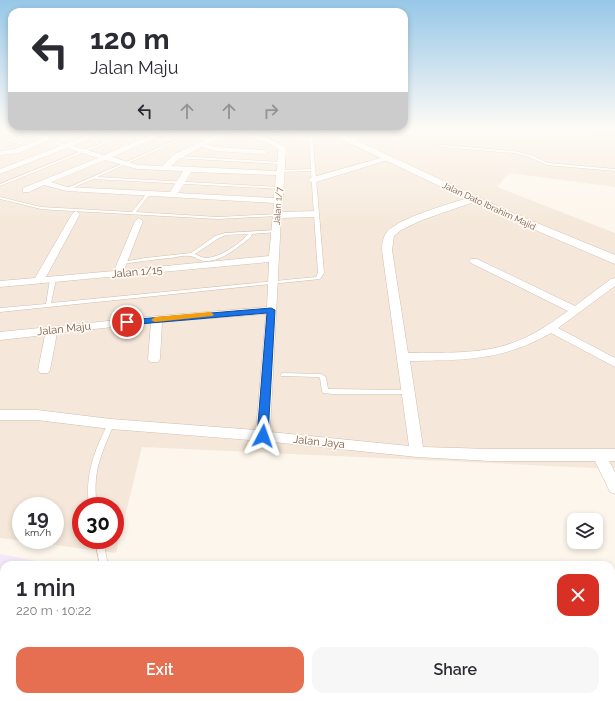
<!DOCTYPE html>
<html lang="en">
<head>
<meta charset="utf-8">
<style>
	body { margin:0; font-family:Raleway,sans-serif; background:#f7f7f7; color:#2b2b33; height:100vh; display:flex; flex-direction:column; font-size:15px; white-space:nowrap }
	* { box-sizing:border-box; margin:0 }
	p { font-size:13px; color:#7c7c81 }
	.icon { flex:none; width:22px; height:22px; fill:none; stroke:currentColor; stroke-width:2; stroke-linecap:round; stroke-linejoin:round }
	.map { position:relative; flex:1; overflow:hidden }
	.details { position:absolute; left:0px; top:561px; width:615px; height:140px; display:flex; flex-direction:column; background:#fff; border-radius:12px 12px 0 0; box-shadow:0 2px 6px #0003 }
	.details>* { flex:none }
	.banner { position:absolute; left:8px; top:8px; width:400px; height:122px; border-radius:12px; box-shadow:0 2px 6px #0003; background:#fff; color:#2b2b33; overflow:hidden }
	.controls { position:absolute; left:567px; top:513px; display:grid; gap:8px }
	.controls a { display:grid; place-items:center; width:36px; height:36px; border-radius:8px; background:#fff; box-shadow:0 2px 6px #0003; font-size:20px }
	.speed { position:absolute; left:12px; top:497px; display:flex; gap:8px; font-size:20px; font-weight:700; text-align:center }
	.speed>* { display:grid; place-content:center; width:52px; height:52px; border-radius:50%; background:#fff; box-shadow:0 2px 6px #0003; line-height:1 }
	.speed small { font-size:10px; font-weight:400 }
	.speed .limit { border:6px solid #d22; background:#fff; color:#111 }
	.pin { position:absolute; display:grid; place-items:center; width:34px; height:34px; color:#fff; margin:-17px; border:2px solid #fff; border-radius:50%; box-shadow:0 1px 4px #0007 }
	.me { position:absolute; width:44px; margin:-22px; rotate:4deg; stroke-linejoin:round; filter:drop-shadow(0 0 3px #0008) }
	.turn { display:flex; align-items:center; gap:14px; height:84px; padding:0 16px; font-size:18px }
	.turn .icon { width:52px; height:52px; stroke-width:2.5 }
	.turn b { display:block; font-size:28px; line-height:34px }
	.lanes { display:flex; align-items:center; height:38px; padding:0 16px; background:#0003; justify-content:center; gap:20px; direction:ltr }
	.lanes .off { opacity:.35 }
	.round { display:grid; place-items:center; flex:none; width:42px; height:42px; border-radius:12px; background:#f7f7f7 }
	.headline { display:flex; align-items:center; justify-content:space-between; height:68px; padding:0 16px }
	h1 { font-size:24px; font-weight:600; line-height:30px }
	.cta { display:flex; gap:8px; margin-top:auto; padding:8px 16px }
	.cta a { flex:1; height:46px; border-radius:12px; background:#e76f51; color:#fff; font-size:16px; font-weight:600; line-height:46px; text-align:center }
	.cta a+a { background:#f7f7f7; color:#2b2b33 }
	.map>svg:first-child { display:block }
</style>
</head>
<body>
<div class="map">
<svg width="615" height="701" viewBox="0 0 615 701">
	<rect width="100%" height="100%" fill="#fdf6ec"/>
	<path fill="#f5e8da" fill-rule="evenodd" d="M0,128h615v59l-106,-14 -12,14 118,46v236l-473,-22 -26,106 -116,-15zM21,506h34v34h-34zM81,506h34v34h-34z"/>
	<polygon fill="#f3e8fa" points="0,554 57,565 4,565 4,697 611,697 611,659 615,659 615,701 0,701"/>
	<polygon fill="#f3d5c3" points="0,572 4,573 4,617 0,625"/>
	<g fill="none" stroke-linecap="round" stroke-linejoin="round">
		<defs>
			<g id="lane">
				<polygon points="0,128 3,128 0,130"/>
				<polygon points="67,128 71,128 77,131 74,132"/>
				<polygon points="139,128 144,128 0,186 0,184"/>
				<polygon points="156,128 162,128 170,131 168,132"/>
				<polygon points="203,128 207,128 97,177 280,187 281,187 281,189 93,179 68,190 65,189"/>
				<polygon points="242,128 246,128 236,134 233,133"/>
				<polygon points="264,128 270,128 309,138 308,130 310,129 312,130 324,273 320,279 0,312 0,308 46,304 50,279 53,277 56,279 51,303 316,277 318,273 311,171 280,172 278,171 280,170 311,169 309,141"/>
				<polygon points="551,128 566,128 615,133 615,135"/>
				<polygon points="0,136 23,143 24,144 22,145 0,138"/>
				<polygon points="440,145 514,151 531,155 548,163 615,169 615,171 547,165 529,157 514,153 441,147 439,146"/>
				<polygon points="175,156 281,162 283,163 281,164 176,158 175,158"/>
				<polygon points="147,193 150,194 136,212 218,217 278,214 280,215 278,216 218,219 54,210 41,209 0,199 0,197 41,207 132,212"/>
				<path d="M277,230l2,1v1l-27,2 -1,3c-13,10 -29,25 -47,24 -6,-1 -10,-5 -14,-5 -6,-1 -13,1 -19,2 -16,1 -33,4 -49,6l-2,-1 2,-1 23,-4 46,-5 24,-17 10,-3zM248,234c-8,10 -28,23 -41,24 -5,0 -8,-2 -12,-4l24,-16 7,-3z"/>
				<polygon points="283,373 321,374 326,377 328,389 408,390 410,390 411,392 410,394 333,394 323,393 322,391 320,378 318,377 281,376 280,375 281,374"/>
				<path d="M109,422h4l1,2c-13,31 -22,48 -17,82h-8c-4,-32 5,-55 20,-84z"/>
				<polygon points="95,540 103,540 108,565 100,565"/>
				<rect x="611" y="655" width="4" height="10"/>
			</g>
			<g id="street">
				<path d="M16,128c12,0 26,2 35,11l-32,14 -19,2v-4l15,-2 27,-10z"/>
				<path d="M105,128h10l-42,18 31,9 65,-27h9l-66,29 26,8 24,1 11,-11 50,-24 -8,-3c18,0 57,7 71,20l-4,64 33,-1 4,3 -4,3 -34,1 -11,214 139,14 -27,-196c0,-7 1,-13 5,-18 11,-14 65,-29 84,-35h6l1,2 -1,2 -55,19 -21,10 -7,6 -2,14 16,103c35,-1 71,2 104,-10 21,-7 39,-20 56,-32l-97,-48 -2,-2 2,-2h6l98,47 36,-27 4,-1v8l-57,42 57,30v9l-64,-34c-49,28 -88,27 -141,28l13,86 67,2h125v12h-6l6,11v22l-5,-2 -15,-31h-105l-73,-4 -154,-16 -152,-12 -74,-9h-37v-10h37l74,9 145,11 10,-116 -104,8 -2,37 -2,3h-8l-2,-3 3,-36 -94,10 -7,37 -2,3h-8l-2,-3 7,-35 -45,5v-8l157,-16 110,-9 2,-45 -269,25v-6l35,-3 37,-64 4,-3 4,3 -34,63 68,-6 21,-50 4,-3 4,3 -19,49 145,-14 5,-53 -207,-12 -23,-6 -15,7h-6v-4l75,-30 -31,-10 -67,26v-5l60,-23 -5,-2v-2l11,2zM230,133l37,9 11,7 -1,22 -106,-5 8,-7 22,-12 15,4 48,3 4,-2 -4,-2 -48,-3 -9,-3zM105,160l32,9 46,2 -13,21 -103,-5 -16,-5zM191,172l85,3 -2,23 -96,-5z"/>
				<polygon points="303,128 312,128 313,130 310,132"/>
				<polygon points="384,157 387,157 391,159 316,182 310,182 309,180 310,178"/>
			</g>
			<polygon id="secondary" points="318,128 330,128 508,211 615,255 615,264 500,215"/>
		</defs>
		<use href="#lane" stroke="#d1beb0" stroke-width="1"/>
		<use href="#street" stroke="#d1beb0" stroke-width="1"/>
		<use href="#secondary" stroke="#d6c0b0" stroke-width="1"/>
		<use href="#lane" fill="#fff" fill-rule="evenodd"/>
		<use href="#street" fill="#fff" fill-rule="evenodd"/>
		<use href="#secondary" fill="#fff" fill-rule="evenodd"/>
	</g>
	<linearGradient id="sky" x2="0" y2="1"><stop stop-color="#97c7e8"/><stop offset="0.57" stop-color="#fefbf6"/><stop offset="1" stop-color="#fefbf6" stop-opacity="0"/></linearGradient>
	<rect width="615" height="226" fill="url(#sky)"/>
	<polygon fill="#1a73e8" stroke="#114b97" points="271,308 275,310 268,436 266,439 259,439 257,436 267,313 127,325 123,322 127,320"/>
	<polygon fill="#f59e0b" points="209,312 212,313 214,315 212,316 155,322 151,320 155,317"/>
	<g text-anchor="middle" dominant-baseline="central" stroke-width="3.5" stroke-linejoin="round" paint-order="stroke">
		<g font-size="9" fill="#7a5c4d" stroke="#fffaf3">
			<text transform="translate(278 206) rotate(-86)">Jalan 1/7</text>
			<text transform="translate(489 206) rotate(25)">Jalan Dato Ibrahim Majid</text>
		</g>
		<g font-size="11" fill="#7a5c4d" stroke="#fffaf3">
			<text transform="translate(137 272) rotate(-5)">Jalan 1/15</text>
			<text transform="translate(64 329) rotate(-6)">Jalan Maju</text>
			<text transform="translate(319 442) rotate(6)">Jalan Jaya</text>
		</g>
	</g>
</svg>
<div class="controls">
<a><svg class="icon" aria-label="layers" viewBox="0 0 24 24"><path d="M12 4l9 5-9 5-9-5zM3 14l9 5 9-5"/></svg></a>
</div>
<div class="speed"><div>19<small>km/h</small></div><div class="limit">30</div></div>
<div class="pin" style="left:127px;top:322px;background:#d93025"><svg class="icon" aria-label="arrive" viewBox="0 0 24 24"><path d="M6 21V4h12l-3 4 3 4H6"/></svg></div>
<svg class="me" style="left:263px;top:436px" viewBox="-20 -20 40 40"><path d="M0-17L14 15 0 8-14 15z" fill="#1a73e8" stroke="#fff" stroke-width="4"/></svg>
<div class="banner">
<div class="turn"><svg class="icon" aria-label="left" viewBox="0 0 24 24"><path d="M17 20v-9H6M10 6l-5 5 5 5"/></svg><div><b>120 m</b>Jalan Maju</div></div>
<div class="lanes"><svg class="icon" aria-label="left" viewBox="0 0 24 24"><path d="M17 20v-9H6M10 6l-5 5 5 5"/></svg><svg class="icon off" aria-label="ahead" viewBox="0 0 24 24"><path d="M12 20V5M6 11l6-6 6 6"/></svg><svg class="icon off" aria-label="ahead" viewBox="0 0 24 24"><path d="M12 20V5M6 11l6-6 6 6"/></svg><svg class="icon off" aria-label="right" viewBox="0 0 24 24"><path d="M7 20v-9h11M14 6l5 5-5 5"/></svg></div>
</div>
<section class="details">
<div class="headline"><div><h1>1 min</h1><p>220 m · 10:22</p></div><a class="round" style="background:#d93025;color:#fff"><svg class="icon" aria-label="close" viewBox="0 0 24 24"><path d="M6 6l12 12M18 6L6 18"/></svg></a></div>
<div class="cta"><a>Exit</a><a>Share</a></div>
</section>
</div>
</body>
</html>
